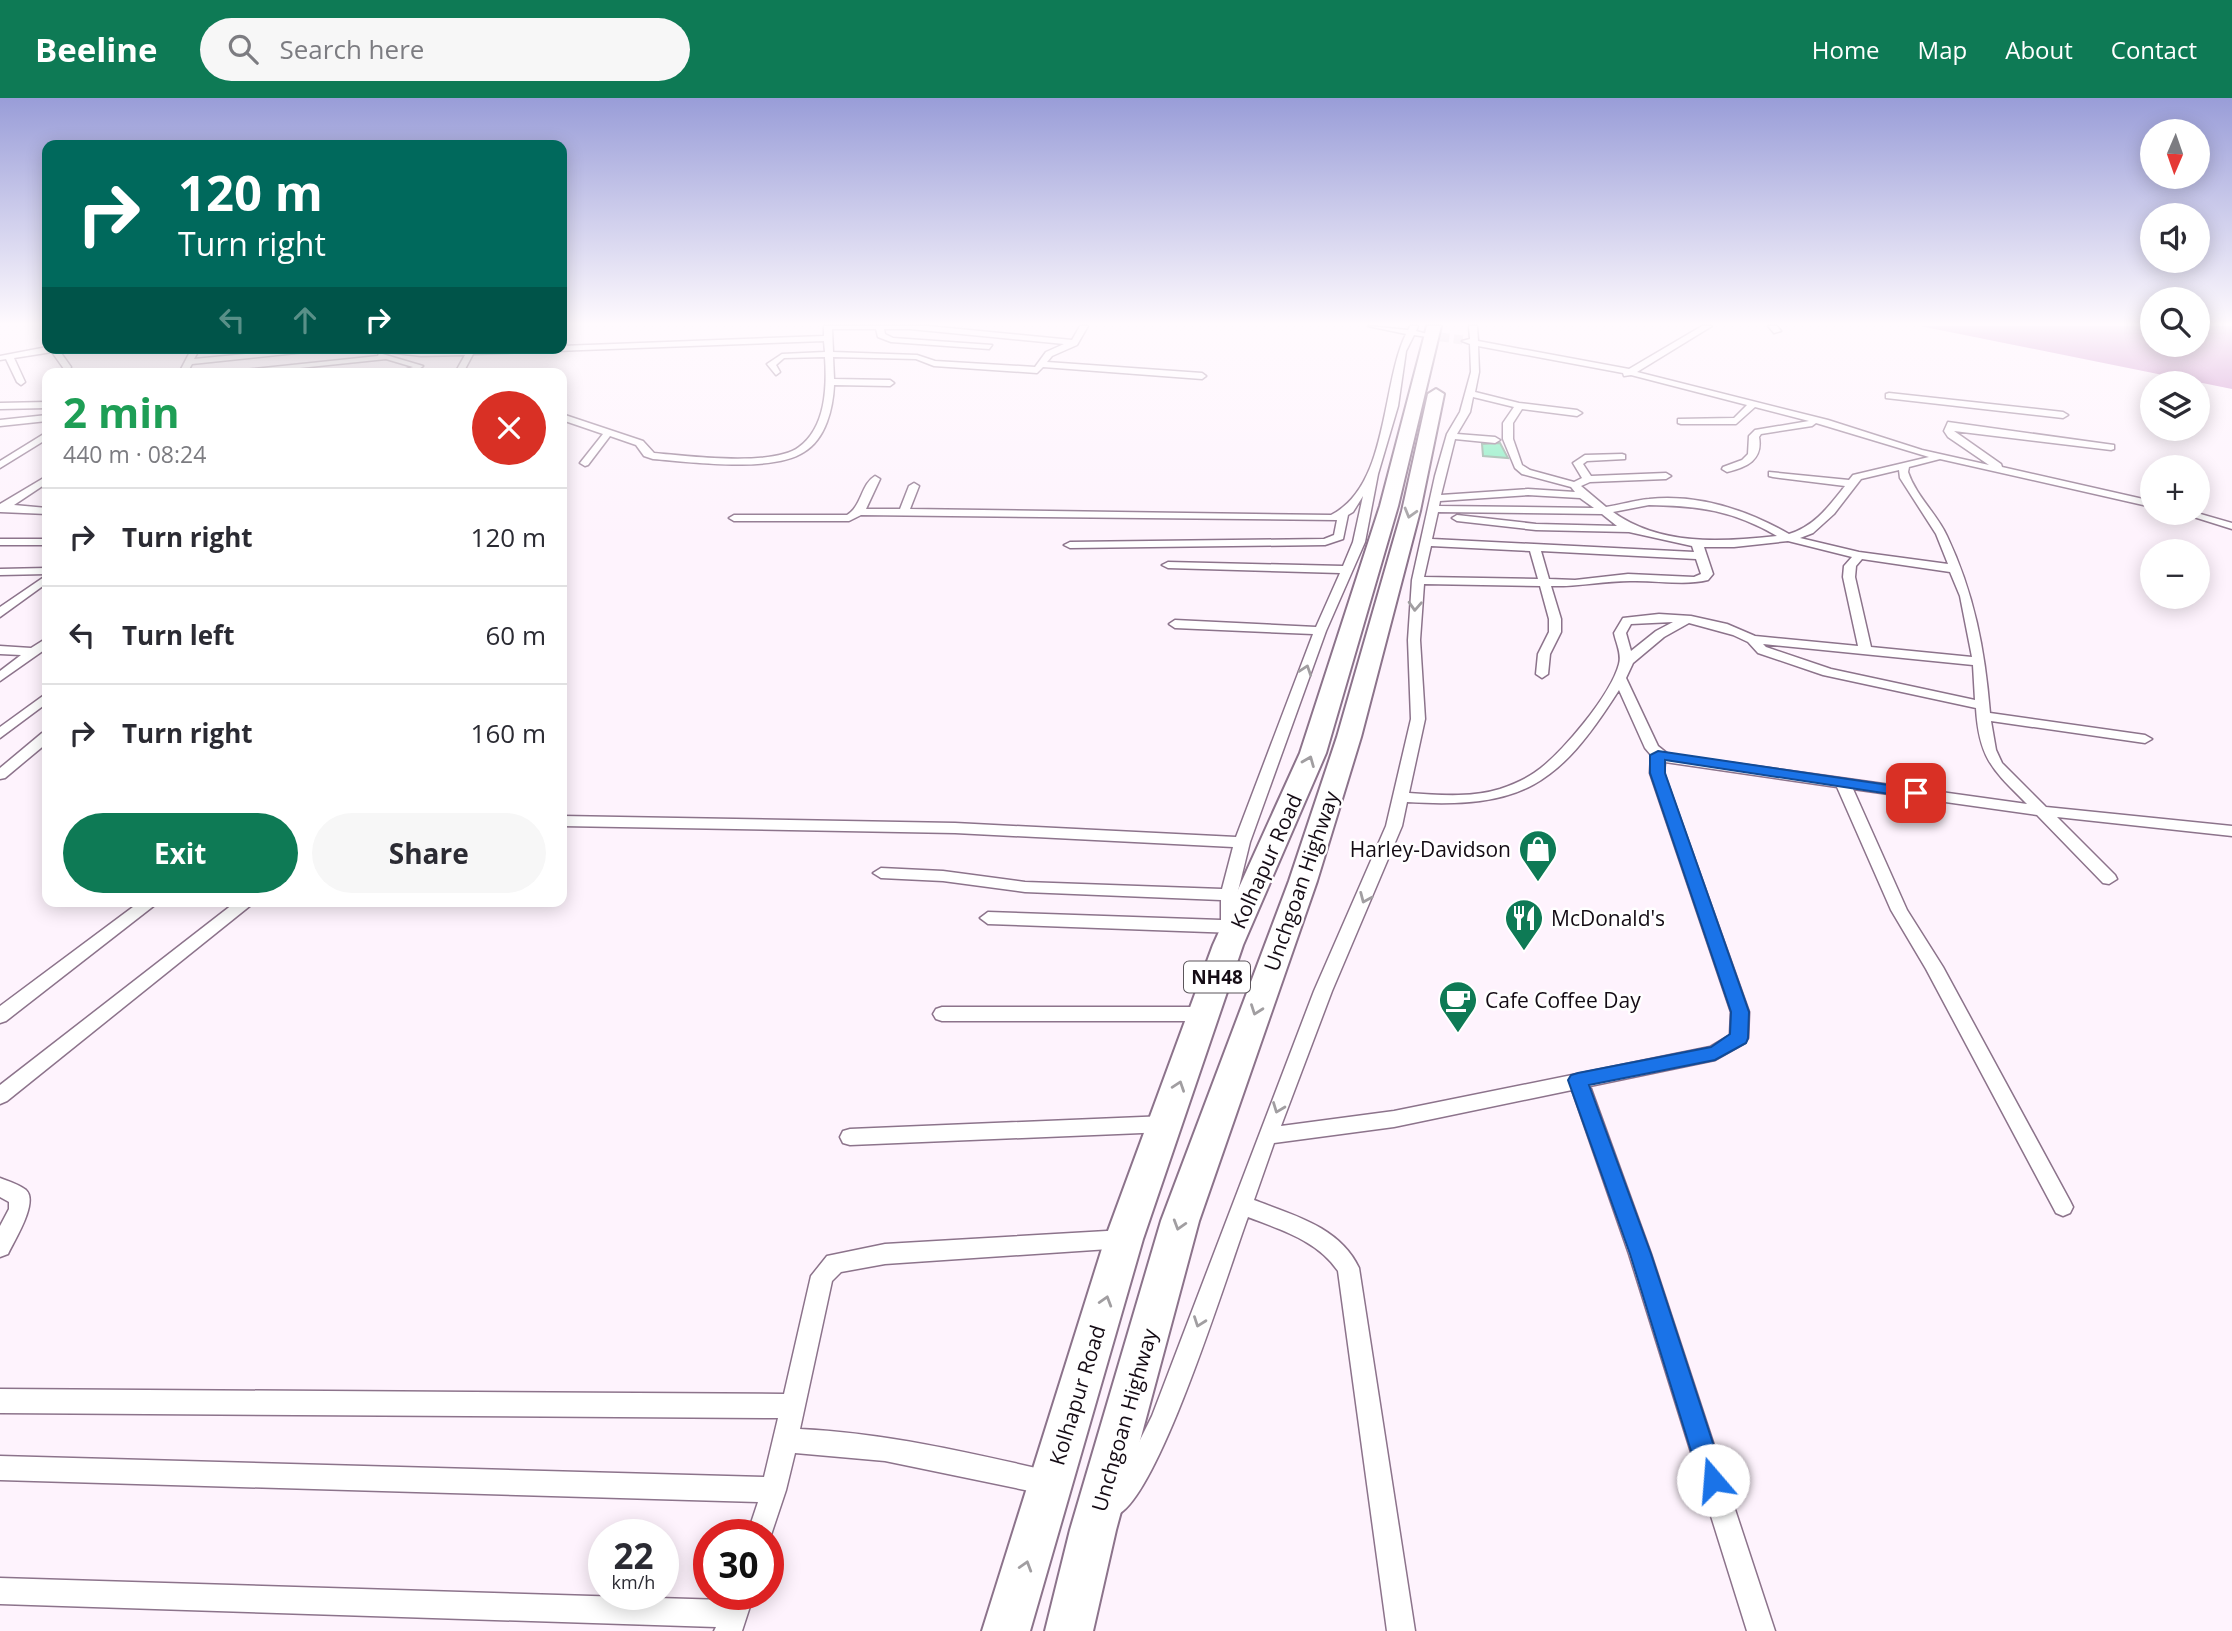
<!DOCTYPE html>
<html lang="en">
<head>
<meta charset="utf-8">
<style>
	body { margin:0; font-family:"Open Sans",sans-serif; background:#f7f7f7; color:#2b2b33; height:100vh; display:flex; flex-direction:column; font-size:26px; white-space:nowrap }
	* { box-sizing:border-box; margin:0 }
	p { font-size:23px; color:#7c7c81 }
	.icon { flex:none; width:38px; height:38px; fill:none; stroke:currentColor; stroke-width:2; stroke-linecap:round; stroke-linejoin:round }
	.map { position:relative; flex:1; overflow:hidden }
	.panel { position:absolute; left:42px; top:270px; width:525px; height:539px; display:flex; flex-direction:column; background:#fff; border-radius:14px; box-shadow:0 4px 18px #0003 }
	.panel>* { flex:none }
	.guide { position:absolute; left:42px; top:42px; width:525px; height:214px; border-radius:14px; box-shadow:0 4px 18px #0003; background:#00695c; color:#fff; overflow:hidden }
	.needle { width:46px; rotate:182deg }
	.controls { position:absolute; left:2140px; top:21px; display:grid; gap:14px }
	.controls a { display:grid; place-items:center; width:70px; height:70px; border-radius:50%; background:#fff; box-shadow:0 4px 18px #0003; font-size:35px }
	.speed { position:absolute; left:588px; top:1421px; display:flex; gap:14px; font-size:35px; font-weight:700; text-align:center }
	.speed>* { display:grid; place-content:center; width:91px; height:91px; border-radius:50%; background:#fff; box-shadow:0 4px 18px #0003; line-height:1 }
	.speed small { font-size:18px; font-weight:400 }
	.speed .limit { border:10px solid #d22; background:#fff; color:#111 }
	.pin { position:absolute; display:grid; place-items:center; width:60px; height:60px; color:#fff; margin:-30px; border-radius:14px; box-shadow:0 4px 10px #0006 }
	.me { position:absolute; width:77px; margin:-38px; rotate:342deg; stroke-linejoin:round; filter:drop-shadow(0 0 5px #0008) }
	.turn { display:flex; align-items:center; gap:24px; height:147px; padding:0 21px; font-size:32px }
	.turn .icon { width:91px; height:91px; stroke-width:2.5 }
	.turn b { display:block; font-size:49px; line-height:60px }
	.lanes { display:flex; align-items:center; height:66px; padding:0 21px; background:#0003; justify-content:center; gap:35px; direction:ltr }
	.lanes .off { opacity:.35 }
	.round { display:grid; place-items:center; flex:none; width:74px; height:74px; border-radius:37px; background:#f7f7f7 }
	.summary { display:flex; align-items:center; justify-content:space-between; height:119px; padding:0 21px }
	h1 { font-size:42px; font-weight:700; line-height:52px; color:#1e9e55 }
	.button { display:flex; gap:14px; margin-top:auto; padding:14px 21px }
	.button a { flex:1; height:80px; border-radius:42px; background:#0e7a55; color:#fff; font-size:28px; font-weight:700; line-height:80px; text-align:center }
	.button a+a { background:#f7f7f7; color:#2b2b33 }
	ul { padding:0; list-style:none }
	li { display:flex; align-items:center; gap:21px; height:98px; padding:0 21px; border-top:2px solid #e1e1e2 }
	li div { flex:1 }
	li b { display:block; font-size:26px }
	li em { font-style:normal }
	header { display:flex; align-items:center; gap:42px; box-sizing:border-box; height:98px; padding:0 35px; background:#0e7a55; color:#fff }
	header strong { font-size:33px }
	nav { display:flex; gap:38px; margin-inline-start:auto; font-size:24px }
	.search { width:490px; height:63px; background:#f7f7f7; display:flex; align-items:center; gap:18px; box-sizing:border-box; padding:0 24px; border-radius:38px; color:#7c7c81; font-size:26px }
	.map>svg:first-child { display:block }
</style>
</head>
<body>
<header>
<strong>Beeline</strong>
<div class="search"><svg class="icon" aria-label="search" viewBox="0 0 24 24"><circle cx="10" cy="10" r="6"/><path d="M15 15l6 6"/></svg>Search here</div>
<nav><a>Home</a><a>Map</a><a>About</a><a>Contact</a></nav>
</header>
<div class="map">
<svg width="2232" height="1533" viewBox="0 0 2232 1533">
	<rect width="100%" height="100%" fill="#fef3fd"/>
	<polygon fill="#c37bc1" points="1920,228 2152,228 2152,247 2198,247 2198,228 2232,228 2232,291"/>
	<polygon fill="#7aedba" stroke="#85a795" stroke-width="2" points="1500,345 1508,360 1483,358 1482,346"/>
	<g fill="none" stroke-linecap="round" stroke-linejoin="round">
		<polyline stroke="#dbd0da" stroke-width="9" stroke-dasharray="9 4.5" stroke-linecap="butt" points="1427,237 1463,242"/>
		<defs>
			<g id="street">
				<path d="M824,228h104l144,14 8,-14h8l-11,19 -25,11 -5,6 155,11 4,3 -4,3 -159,-12 -6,6 -103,-7 -18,-7 -83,-2 1,22 56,1 4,3 -4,3 -56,-1c-1,23 -8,54 -30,67 -32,21 -113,10 -151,7l-9,-3 -8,-11 -26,-9 -22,29 -3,1 -5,-3 23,-29 -41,-14v-6l81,27 11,12c33,3 119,14 145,-6 27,-20 28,-60 26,-90l-41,1 -8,7 4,7 -4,3 -9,-11 15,-10 43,-2 -1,-11 -351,13 -10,19h-8l10,-18 -44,1 -59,-7 44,-1 16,3 140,-3v-2l262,-10zM832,231h44l2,8 13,5 98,7 3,-4 -99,-7 -8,-4 -1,-5h26l154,15 -18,8 -11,15 -100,-6 -18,-6 -84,-3z"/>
				<path d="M1368,228l40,4 2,-4h8l-2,5 15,4 -4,2 -13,-2 -8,16 -8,55 -20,68 -13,68 -39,89 -76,211 -13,53v34l-2,4 -247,-9 -8,-6 8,-6 233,8v-20l-196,-8 -82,-11 -62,-3 -8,-5 8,-5 62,3 82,11 197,7 11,-42 -278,-14 -393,-7v-10l393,7 281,14 77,-203 -138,-6 -6,-4 6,-4 141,7 24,-54 -172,-5 -6,-3 6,-3 175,4 10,-24 10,-46 -10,16 -5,3 -5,24 -18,6 -255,3 -6,-3 6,-3 254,-3 10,-4 3,-15 -476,-5 -12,6h-115l-5,-3 5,-3h113c15,-9 14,-31 28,-39l5,3 -14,30h34l9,-23 5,-3 5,3 -9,23 421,6c58,-29 50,-130 75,-181z"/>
				<path d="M1469,228h8l1,15 151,28 73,-43h10l-75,46 191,48 94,30 67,15 -41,-28 -4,-6 4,-9 166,23v4l-3,1 -157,-19 47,33 1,3 150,34v6l-212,-48 -31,8 -1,5c8,24 29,42 39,64 27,57 38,114 43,177l155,22 7,4 -7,4 -154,-22 5,29 6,13 44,44 186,19v10l-175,-19 58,58 2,4 -8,5 -6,-1 -66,-68 -184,-26 54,121 36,57 127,234 3,6 -3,6 -7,3 -7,-3 -130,-244 -35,-59 -54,-123 -172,-25 -1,11 85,239 -1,26 -3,5 -30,17 -125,26 61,168 124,377h-28l-118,-377 -57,-164 -178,37 -120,16 -20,57c39,15 86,27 105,68l56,363h-28l-49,-360c-21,-31 -57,-41 -90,-54 -19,51 -89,280 -131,298l-9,-4 -4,-9 28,-46 20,-40 162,-425 72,-165 25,-107 -3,-79 4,-60 23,-104 12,-42 13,-22 11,-40 -1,-28 -8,-3 8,-2zM1478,248l145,27 1,3 7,-1 116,30 -13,13 -56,1v4l3,1h55l19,-17 54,14 -54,9 -6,6 -1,18 -6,6 -19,7 -1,2 5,3c20,-5 36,-12 32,-35l2,-3 51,-8 4,-3 113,34 -76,18 -4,5 -80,-8v4l4,1 72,9c-16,20 -30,40 -56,48 -42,-24 -91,-40 -140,-35 -14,1 -29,6 -43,8l-25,-21 9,-4 76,-3 5,-3 -5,-3 -75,3 -8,-12 4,-3 38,-2v-4l-3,-1 -37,1 -12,8 9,15 -8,4 -44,-12 -8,-5 -9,-26v-16l9,-14 55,7 5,-3 -5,-3 -58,-7 -44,-11 4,-20zM1473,299l41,10 -11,16v16l12,29 7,6 49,13 4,5 -47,-3 -87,6 14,-56 40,4 5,-3 -5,-3 -38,-3 13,-22zM1899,372l1,8 36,56 12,30 -89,-12 -59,-14 13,-5 21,-19 27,-35zM1528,397l52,3 14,10 -155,-2 1,-5zM1649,407c50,1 83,5 128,31 -55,6 -117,10 -164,-24zM1438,414l164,2 15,12 -81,-2 -79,-9 -5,3 5,3 79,9 93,2 63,14 2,6 -262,-13zM1788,443l64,16 -8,9 -1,11 15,69 -103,-10 -28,-12 -36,-8 -32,-2 -36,4 -9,15c2,10 8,21 5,31 -8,31 -59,92 -85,109 -10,7 -23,12 -34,16 -29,9 -61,6 -91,4l16,-74 -5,-79 4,-56 116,2 9,33v13l-11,22 -2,20 6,4 6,-4 2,-20 11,-22v-13l-10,-33c27,1 53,-5 79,-5 26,-1 53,5 78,-1l5,-6 -9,-27h30zM1431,448l99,5 8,28 -114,-2zM1541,453l155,8 5,15 -7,3 -66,-3 -53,6 -26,-1zM1862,461l88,13 10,24 12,61 -101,-10 -16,-70 1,-11zM1673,524l-17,9 -25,20 -5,-18 5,-9zM1689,525l44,12 15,7 10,11 65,22 153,33c3,51 17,62 51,96l-359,-50 -10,-8 -32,-68 7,-15 31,-26zM1763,546l210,21 2,35 -144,-31 -65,-22zM1619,592l26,58 6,7 -1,18 81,239 -1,23 -20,12 -316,64 -113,15 51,-135 70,-165 5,-24c115,7 151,-16 212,-112z"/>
				<polygon points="1768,228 1777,228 1781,233 1774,235"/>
				<polygon points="47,249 62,250 59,252 71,269 70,271 64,271 52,254 14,260 25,284 21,287 17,284 6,261 0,262 0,258"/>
				<polygon points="192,250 200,250 194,261 310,250 343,250 192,266 187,275 179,275"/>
				<polygon points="379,255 423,268 414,275 396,275 413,269 386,261 251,275 217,275 378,258"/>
				<polygon points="1889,295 2063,314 2068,317 2063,320 1886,300 1886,296"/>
				<polygon points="47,304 47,310 0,311 0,305"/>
				<polygon points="47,317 47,323 0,328 0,322"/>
				<polygon points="47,334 47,341 0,370 0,363"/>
				<polygon points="47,378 47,385 14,407 47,410 47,416 0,414 0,406"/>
				<polygon points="2181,415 2197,415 2232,425 2232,431"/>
				<rect x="0" y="441" width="47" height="6"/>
				<polygon points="47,470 47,476 0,477 0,471"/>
				<polygon points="47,477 47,485 0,519 0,509"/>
				<polygon points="47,540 47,550 0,583 0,573 21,557 0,556 0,548 31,550"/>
				<polygon points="47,595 47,605 0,640 0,629"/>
				<polygon points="47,634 47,645 5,680 0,681 0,670 42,635"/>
				<polygon points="141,803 160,803 6,923 0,925 0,908"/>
				<polygon points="237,803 256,803 7,1003 0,1006 0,987"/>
				<polygon points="942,909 1204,909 1210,911 1213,916 1210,921 1204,923 942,923 936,921 933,916 936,911"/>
				<polygon points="1166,1018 1173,1020 1176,1026 1173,1032 1166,1034 850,1047 843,1045 840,1039 843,1033 850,1031"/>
				<path d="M0,1080c8,3 20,7 26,12 13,12 -12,51 -18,64l-8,3v-31l9,-17v-7l-9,-5z"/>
				<path d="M1124,1132l8,2 3,7 -3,7 -8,2 -239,16 -44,8 -9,9 -32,148c84,4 167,23 249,42l9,3 3,9 -3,9 -9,3 -164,-34 -90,-8 -9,37 -18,54v-9h-21l11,-33 -758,-22v-24l764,21 14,-59 -778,-5v-24l784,5 27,-118 16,-20 58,-12z"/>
				<polygon points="0,1480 725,1502 728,1496 754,1496 742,1533 714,1533 716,1529 0,1506"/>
			</g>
			<g id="highway">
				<polygon points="1427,228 1441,228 1398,408 1326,655 1243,847 1143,1141 1030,1533 982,1533 1105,1141 1213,847 1300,655 1380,408"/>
				<polygon points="1436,291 1444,296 1420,413 1361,639 1317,783 1199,1123 1116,1432 1093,1533 1045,1533 1070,1432 1161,1123 1289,783 1337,639 1402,413 1428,296"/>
			</g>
		</defs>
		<use href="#street" stroke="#8c738b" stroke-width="3"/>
		<use href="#highway" stroke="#8c738b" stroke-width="4"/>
		<use href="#street" fill="#fff" fill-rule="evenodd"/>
		<use href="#highway" fill="#fff" fill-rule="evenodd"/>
	</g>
	<defs><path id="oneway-chevron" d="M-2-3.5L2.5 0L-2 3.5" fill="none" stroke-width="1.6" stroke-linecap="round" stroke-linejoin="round" transform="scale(1.75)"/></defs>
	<g stroke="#a19ea1">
		<use href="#oneway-chevron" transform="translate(1410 415) rotate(106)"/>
		<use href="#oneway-chevron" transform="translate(1415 508) rotate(93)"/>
		<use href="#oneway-chevron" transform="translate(1306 572) rotate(-71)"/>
		<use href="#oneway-chevron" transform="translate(1309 663) rotate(-68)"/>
		<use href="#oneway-chevron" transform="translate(1365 800) rotate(113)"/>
		<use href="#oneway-chevron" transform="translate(1256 912) rotate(110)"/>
		<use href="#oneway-chevron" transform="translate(1179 988) rotate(-71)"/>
		<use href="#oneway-chevron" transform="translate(1278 1010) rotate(111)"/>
		<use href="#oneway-chevron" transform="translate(1179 1127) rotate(107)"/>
		<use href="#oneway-chevron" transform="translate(1106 1203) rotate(-73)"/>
		<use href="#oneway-chevron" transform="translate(1199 1224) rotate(110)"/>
		<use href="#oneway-chevron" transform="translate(1026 1468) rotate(-73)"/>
	</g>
	<linearGradient id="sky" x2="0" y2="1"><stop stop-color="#999dd8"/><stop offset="0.51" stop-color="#fffafe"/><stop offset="1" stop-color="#fffafe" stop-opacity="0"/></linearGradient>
	<rect width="2232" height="443" fill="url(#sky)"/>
	<polygon fill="#1a73e8" stroke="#114b97" stroke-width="2" points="1658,653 1916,691 1924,695 1916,700 1665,662 1665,675 1749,914 1748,940 1746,945 1715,962 1589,987 1651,1156 1725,1382 1721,1391 1713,1395 1704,1391 1700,1382 1630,1156 1568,982 1571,977 1578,975 1711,949 1730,936 1731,914 1650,675 1650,657"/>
	<defs>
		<symbol id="shop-pin" viewBox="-11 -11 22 30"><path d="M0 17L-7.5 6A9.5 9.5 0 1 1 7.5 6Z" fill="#0e7a55" stroke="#fff"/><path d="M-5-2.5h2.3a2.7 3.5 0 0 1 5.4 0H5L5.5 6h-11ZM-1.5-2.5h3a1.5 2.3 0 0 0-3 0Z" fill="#fff"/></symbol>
		<symbol id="restaurant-pin" viewBox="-11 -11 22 30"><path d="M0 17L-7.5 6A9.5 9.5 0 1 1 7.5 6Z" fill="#0e7a55" stroke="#fff"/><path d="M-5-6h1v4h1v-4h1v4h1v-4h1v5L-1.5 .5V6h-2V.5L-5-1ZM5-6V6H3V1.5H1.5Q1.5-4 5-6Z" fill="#fff"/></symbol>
		<symbol id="cafe-pin" viewBox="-11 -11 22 30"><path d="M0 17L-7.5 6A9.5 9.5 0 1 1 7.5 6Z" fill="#0e7a55" stroke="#fff"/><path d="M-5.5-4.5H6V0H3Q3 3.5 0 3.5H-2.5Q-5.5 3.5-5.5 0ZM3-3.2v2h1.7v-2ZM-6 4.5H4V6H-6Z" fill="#fff"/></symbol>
	</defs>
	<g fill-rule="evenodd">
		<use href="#shop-pin" x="1516" y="729" width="44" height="60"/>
		<use href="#restaurant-pin" x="1502" y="798" width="44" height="60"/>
		<use href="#cafe-pin" x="1436" y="880" width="44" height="60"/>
	</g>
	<g text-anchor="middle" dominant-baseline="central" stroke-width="5" stroke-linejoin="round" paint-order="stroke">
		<rect fill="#fff" stroke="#5b555b" stroke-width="2" x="1184" y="863.5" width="66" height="31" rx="5"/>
		<g font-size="19" font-weight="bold" fill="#150c15">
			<text x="1217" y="879">NH48</text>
		</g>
		<g font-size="21" fill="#150c15" stroke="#fff" text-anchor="start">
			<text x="1511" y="751" text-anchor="end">Harley-Davidson</text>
			<text x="1551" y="820">McDonald's</text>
			<text x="1485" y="902">Cafe Coffee Day</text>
		</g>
		<g font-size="21" fill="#150c15" stroke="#fff">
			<text transform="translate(1266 763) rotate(-66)">Kolhapur Road</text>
			<text transform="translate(1301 783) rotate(-71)">Unchgoan Highway</text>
			<text transform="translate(1077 1297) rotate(-73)">Kolhapur Road</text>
			<text transform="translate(1124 1322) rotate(-74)">Unchgoan Highway</text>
		</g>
	</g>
</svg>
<div class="controls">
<a><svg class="needle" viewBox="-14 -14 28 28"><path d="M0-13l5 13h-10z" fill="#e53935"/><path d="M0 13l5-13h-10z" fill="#7c7c81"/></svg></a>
<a><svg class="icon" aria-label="sound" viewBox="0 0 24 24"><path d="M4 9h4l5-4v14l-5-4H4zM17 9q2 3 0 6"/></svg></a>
<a><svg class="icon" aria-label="search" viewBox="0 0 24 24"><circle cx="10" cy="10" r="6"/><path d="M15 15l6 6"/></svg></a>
<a><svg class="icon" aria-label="layers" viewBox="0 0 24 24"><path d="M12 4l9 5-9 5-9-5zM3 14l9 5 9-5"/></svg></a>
<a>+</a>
<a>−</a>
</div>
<div class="speed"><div>22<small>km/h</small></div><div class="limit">30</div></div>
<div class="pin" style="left:1916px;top:695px;background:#d93025"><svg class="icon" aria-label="arrive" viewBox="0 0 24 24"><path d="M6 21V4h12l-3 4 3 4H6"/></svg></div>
<svg class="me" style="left:1713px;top:1382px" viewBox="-20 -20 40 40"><circle r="19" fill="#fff"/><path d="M0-13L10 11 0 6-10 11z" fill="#1a73e8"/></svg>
<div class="guide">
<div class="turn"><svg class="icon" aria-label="right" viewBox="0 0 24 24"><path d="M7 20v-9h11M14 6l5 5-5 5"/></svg><div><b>120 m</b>Turn right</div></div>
<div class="lanes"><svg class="icon off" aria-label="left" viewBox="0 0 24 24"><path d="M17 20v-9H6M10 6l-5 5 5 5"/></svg><svg class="icon off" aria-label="ahead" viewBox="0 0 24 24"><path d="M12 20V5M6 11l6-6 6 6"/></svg><svg class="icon" aria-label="right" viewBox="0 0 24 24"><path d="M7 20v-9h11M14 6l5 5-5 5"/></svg></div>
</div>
<section class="panel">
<div class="summary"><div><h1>2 min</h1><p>440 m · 08:24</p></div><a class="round" style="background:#d93025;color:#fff"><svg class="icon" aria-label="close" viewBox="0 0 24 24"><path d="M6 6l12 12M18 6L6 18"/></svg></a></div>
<ul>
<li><svg class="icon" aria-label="right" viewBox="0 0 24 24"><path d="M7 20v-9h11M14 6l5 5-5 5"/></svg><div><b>Turn right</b></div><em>120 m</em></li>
<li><svg class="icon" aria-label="left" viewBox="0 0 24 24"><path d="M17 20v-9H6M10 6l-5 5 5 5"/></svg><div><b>Turn left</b></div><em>60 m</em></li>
<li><svg class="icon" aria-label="right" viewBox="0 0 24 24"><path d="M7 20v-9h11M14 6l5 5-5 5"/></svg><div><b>Turn right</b></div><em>160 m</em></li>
</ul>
<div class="button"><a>Exit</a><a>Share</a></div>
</section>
</div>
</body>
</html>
